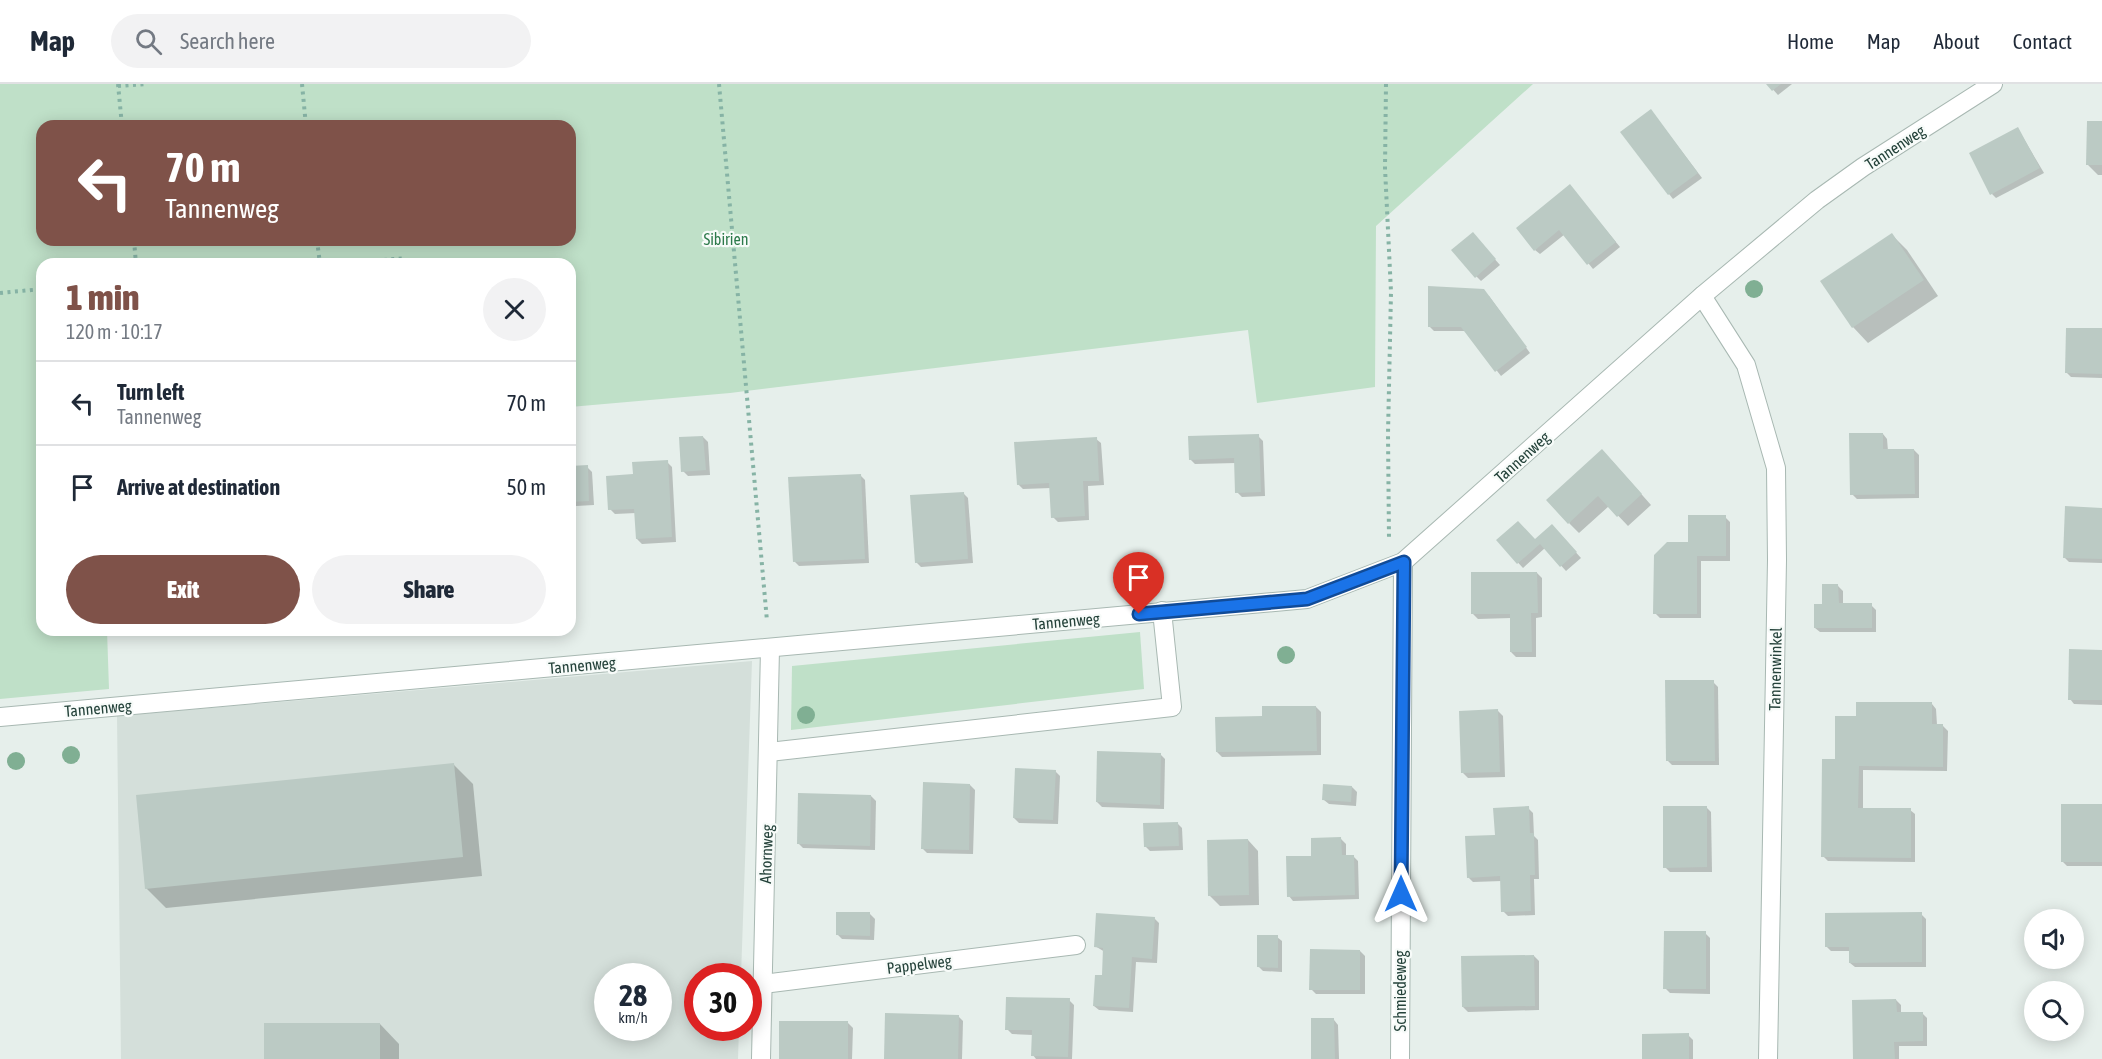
<!DOCTYPE html>
<html lang="en">
<head>
<meta charset="utf-8">
<style>
	body { margin:0; font-family:"Asap Condensed",sans-serif; background:#f2f2f3; color:#1f2937; height:100vh; display:flex; flex-direction:column; font-size:22px; white-space:nowrap }
	* { box-sizing:border-box; margin:0 }
	p { font-size:20px; color:#747a83 }
	.icon { flex:none; width:33px; height:33px; fill:none; stroke:currentColor; stroke-width:2; stroke-linecap:round; stroke-linejoin:round }
	.map { position:relative; flex:1; overflow:hidden }
	.details { position:absolute; left:36px; top:174px; width:540px; height:378px; display:flex; flex-direction:column; background:#fff; border-radius:18px; box-shadow:0 3px 15px #0003 }
	.details>* { flex:none }
	.guide { position:absolute; left:36px; top:36px; width:540px; height:126px; border-radius:18px; box-shadow:0 3px 15px #0003; background:#7f5249; color:#fff; overflow:hidden }
	.fabs { position:absolute; left:2024px; top:825px; display:grid; gap:12px }
	.fabs a { display:grid; place-items:center; width:60px; height:60px; border-radius:50%; background:#fff; box-shadow:0 3px 15px #0003; font-size:30px }
	.speed { position:absolute; left:594px; top:879px; display:flex; gap:12px; font-size:30px; font-weight:700; text-align:center }
	.speed>* { display:grid; place-content:center; width:78px; height:78px; border-radius:50%; background:#fff; box-shadow:0 3px 15px #0003; line-height:1 }
	.speed small { font-size:15px; font-weight:400 }
	.speed .limit { border:9px solid #d22; background:#fff; color:#111 }
	.pin { position:absolute; display:grid; place-items:center; width:51px; height:51px; color:#fff; margin:-62px -26px; border-radius:50% 50% 50% 0; rotate:-45deg; box-shadow:0 0 6px #0007 }
	.pin .icon { rotate:45deg }
	.me { position:absolute; width:66px; margin:-33px; rotate:0deg; stroke-linejoin:round; filter:drop-shadow(0 0 4px #0008) }
	.turn { display:flex; align-items:center; gap:21px; height:126px; padding:0 30px; font-size:27px }
	.turn .icon { width:78px; height:78px; stroke-width:2.5 }
	.turn b { display:block; font-size:42px; line-height:51px }
	.round { display:grid; place-items:center; flex:none; width:63px; height:63px; border-radius:32px; background:#f2f2f3 }
	.summary { display:flex; align-items:center; justify-content:space-between; height:102px; padding:0 30px }
	h1 { font-size:36px; font-weight:800; line-height:45px; color:#7f5249 }
	.primary-button { display:flex; gap:12px; margin-top:auto; padding:12px 30px }
	.primary-button a { flex:1; height:69px; border-radius:36px; background:#7f5249; color:#fff; font-size:24px; font-weight:800; line-height:69px; text-align:center }
	.primary-button a+a { background:#f2f2f3; color:#1f2937 }
	ul { padding:0; list-style:none }
	li { display:flex; align-items:center; gap:18px; height:84px; padding:0 30px; border-top:2px solid #e0e1e3 }
	li div { flex:1 }
	li b { display:block; font-size:22px }
	li em { font-style:normal }
	header { display:flex; align-items:center; gap:36px; box-sizing:border-box; height:84px; padding:0 30px; background:#fff; border-bottom:2px solid #e0e1e3 }
	header strong { font-size:28px }
	nav { display:flex; gap:33px; margin-inline-start:auto; font-size:21px }
	.search { width:420px; height:54px; background:#f2f2f3; display:flex; align-items:center; gap:15px; box-sizing:border-box; padding:0 21px; border-radius:33px; color:#747a83; font-size:22px }
	.map>svg:first-child { display:block }
</style>
</head>
<body>
<header>
<strong>Map</strong>
<div class="search"><svg class="icon" aria-label="search" viewBox="0 0 24 24"><circle cx="10" cy="10" r="6"/><path d="M15 15l6 6"/></svg>Search here</div>
<nav><a>Home</a><a>Map</a><a>About</a><a>Contact</a></nav>
</header>
<div class="map">
<svg width="2102" height="975" viewBox="0 0 2102 975">
	<rect width="100%" height="100%" fill="#e6efeb"/>
	<path fill="#d4dfda" fill-rule="evenodd" d="M752,577l-11,315h-43v52h41l-1,31h-617l-4,-343zM608,892h50v52h-50z"/>
	<g fill="#bfe0c8" fill-rule="evenodd">
		<path d="M0,0h1533l-157,142 -1,161 -118,16 -9,-73 -518,63 -160,14v-143h-528v366h65l2,59 -109,10zM42,42h528v114h-528z"/>
		<polygon points="1140,548 1144,605 791,646 792,582"/>
	</g>
	<g fill="#0003">
		<polygon points="1768,0 1792,0 1778,11"/>
		<polygon points="1655,32 1702,94 1673,115 1669,110"/>
		<polygon points="2102,38 2102,91 2098,91 2087,80"/>
		<polygon points="2018,45 2044,89 1996,114 1992,110"/>
		<polygon points="1574,107 1620,163 1593,185 1565,150 1540,170 1535,166"/>
		<polygon points="1892,151 1907,166 1938,212 1868,259 1853,243 1822,197"/>
		<polygon points="1477,155 1500,181 1481,197 1476,192"/>
		<polygon points="1489,212 1530,269 1501,292 1466,247 1434,247 1429,242"/>
		<polygon points="2102,246 2102,294 2071,293 2067,289"/>
		<polygon points="1883,350 1887,355 1888,367 1914,366 1919,371 1919,414 1857,415 1852,410"/>
		<polygon points="1258,352 1263,357 1265,412 1242,413 1237,408 1236,379 1195,380 1190,375"/>
		<polygon points="703,353 708,358 710,391 688,392 683,387"/>
		<polygon points="1096,355 1101,359 1104,401 1088,402 1089,436 1058,438 1053,433 1051,404 1023,405 1018,400"/>
		<polygon points="1612,377 1651,421 1628,442 1609,422 1579,449 1569,439"/>
		<polygon points="667,378 672,383 676,458 642,460 637,455 636,429 615,430 610,425 634,392"/>
		<polygon points="587,383 592,388 594,421 576,422 571,417 570,384"/>
		<polygon points="860,391 865,396 869,479 799,482 794,477"/>
		<polygon points="963,409 968,414 973,479 921,483 916,478"/>
		<polygon points="2102,425 2102,479 2069,478 2064,473"/>
		<polygon points="1725,433 1730,438 1730,477 1701,477 1701,534 1660,534 1655,529 1689,460"/>
		<polygon points="1552,442 1581,474 1566,487 1545,464 1523,484 1498,457 1535,457"/>
		<polygon points="1537,489 1542,494 1542,533 1536,534 1536,573 1516,573 1511,568 1511,534 1478,535 1473,530"/>
		<polygon points="1838,502 1843,507 1843,521 1871,521 1876,526 1876,548 1820,548 1815,544 1823,522"/>
		<polygon points="310,546 310,548 259,552 254,546"/>
		<polygon points="2102,567 2102,621 2074,620 2070,615"/>
		<polygon points="1713,598 1718,603 1719,681 1672,681 1667,676"/>
		<polygon points="1932,620 1936,625 1937,641 1943,642 1948,647 1947,687 1863,686 1863,725 1910,726 1915,730 1915,778 1828,777 1823,772 1836,677"/>
		<polygon points="1316,623 1321,628 1321,671 1222,673 1217,668 1263,634"/>
		<polygon points="1498,627 1503,632 1505,693 1468,694 1463,689"/>
		<polygon points="1160,670 1165,675 1164,725 1102,723 1097,718"/>
		<polygon points="453,680 473,700 482,792 166,824 146,804"/>
		<polygon points="1055,687 1060,692 1058,740 1019,739 1014,734"/>
		<polygon points="970,701 975,706 973,770 927,769 922,764"/>
		<polygon points="1352,703 1357,708 1356,722 1329,720 1324,716"/>
		<polygon points="871,712 876,717 875,766 803,764 798,759"/>
		<polygon points="2102,721 2102,782 2067,782 2062,777"/>
		<polygon points="1706,723 1711,728 1712,788 1670,788 1665,783"/>
		<polygon points="1528,724 1533,729 1534,752 1538,756 1539,795 1534,795 1535,831 1508,832 1503,827 1502,797 1473,798 1468,793"/>
		<polygon points="1177,739 1182,744 1183,766 1150,767 1145,762"/>
		<polygon points="1341,755 1346,760 1346,772 1353,772 1358,777 1359,815 1293,817 1289,812 1313,773"/>
		<polygon points="1248,756 1258,767 1259,821 1220,822 1209,811"/>
		<polygon points="870,830 875,835 874,856 842,855 837,850"/>
		<polygon points="1921,830 1926,835 1926,883 1855,883 1850,879 1850,867 1831,867 1826,862"/>
		<polygon points="1154,834 1159,839 1157,879 1136,878 1133,928 1099,926 1094,922 1103,893 1105,868 1095,862"/>
		<polygon points="1705,849 1710,854 1710,910 1670,909 1665,904"/>
		<polygon points="1277,853 1282,857 1282,888 1263,887 1258,882"/>
		<polygon points="1360,867 1365,872 1365,910 1316,910 1311,905"/>
		<polygon points="1534,872 1539,877 1539,926 1468,928 1463,923"/>
		<polygon points="1069,916 1074,921 1072,975 1036,975 1033,971 1033,951 1012,950 1007,945"/>
		<polygon points="1896,916 1901,921 1901,929 1922,929 1927,934 1927,962 1899,962 1899,975 1855,975"/>
		<polygon points="958,932 963,937 962,975 885,975"/>
		<polygon points="1334,936 1338,941 1339,975 1313,975"/>
		<polygon points="848,939 853,944 852,975 780,975"/>
		<polygon points="380,940 399,960 399,975 266,975"/>
		<polygon points="1688,951 1693,956 1693,975 1644,975"/>
	</g>
	<g fill="#bbcac4">
		<polygon points="1766,0 1781,0 1772,7"/>
		<polygon points="1651,25 1698,89 1668,111 1620,48"/>
		<polygon points="2087,37 2102,37 2102,81 2086,81"/>
		<polygon points="2018,43 2040,84 1990,111 1969,69"/>
		<polygon points="1570,100 1616,158 1587,181 1559,146 1534,167 1516,144"/>
		<polygon points="1473,148 1496,175 1475,194 1451,166"/>
		<polygon points="1892,149 1924,196 1852,244 1820,197"/>
		<polygon points="1428,202 1484,205 1527,263 1495,288 1461,243 1428,243"/>
		<polygon points="2066,244 2102,244 2102,290 2065,289"/>
		<polygon points="1849,349 1883,349 1883,365 1914,365 1915,410 1850,411"/>
		<polygon points="1259,350 1261,408 1235,409 1234,374 1189,376 1188,352"/>
		<polygon points="703,352 706,386 681,388 679,353"/>
		<polygon points="1097,353 1099,397 1083,397 1085,432 1051,434 1049,399 1017,401 1014,358"/>
		<polygon points="1602,365 1642,410 1617,433 1598,412 1568,440 1546,416"/>
		<polygon points="668,376 672,453 636,455 634,425 608,426 606,392 633,390 632,378"/>
		<polygon points="588,381 589,417 570,418 570,382"/>
		<polygon points="861,390 865,475 793,478 788,393"/>
		<polygon points="964,408 968,475 915,479 910,411"/>
		<polygon points="2065,422 2102,424 2102,475 2063,474"/>
		<polygon points="1688,431 1726,431 1726,472 1697,472 1697,530 1653,530 1654,471 1667,458 1688,458"/>
		<polygon points="1518,437 1535,455 1552,440 1577,468 1560,483 1540,460 1517,480 1496,456"/>
		<polygon points="1471,488 1537,488 1538,529 1531,529 1532,568 1510,568 1510,530 1471,530"/>
		<polygon points="1822,500 1838,500 1839,519 1872,519 1872,544 1814,544 1814,520 1822,520"/>
		<polygon points="2069,565 2102,566 2102,616 2068,616"/>
		<polygon points="1665,596 1714,596 1715,677 1666,677"/>
		<polygon points="1856,618 1932,618 1932,640 1943,640 1943,683 1859,682 1858,724 1911,724 1911,774 1821,773 1822,675 1835,675 1835,632 1856,632"/>
		<polygon points="1262,622 1316,622 1317,667 1216,668 1215,633 1262,632"/>
		<polygon points="1498,625 1500,688 1461,689 1459,627"/>
		<polygon points="1097,667 1161,669 1160,721 1096,718"/>
		<polygon points="454,679 463,773 145,805 136,711"/>
		<polygon points="1015,684 1056,686 1053,736 1013,734"/>
		<polygon points="923,698 970,700 969,766 921,765"/>
		<polygon points="1323,700 1352,702 1351,718 1322,716"/>
		<polygon points="798,709 871,711 870,762 797,760"/>
		<rect x="2061" y="720" width="41" height="58"/>
		<polygon points="1529,722 1530,749 1534,749 1535,791 1530,791 1531,827 1501,828 1500,792 1467,794 1465,752 1495,751 1493,724"/>
		<polygon points="1663,722 1707,722 1707,783 1663,784"/>
		<polygon points="1178,738 1179,762 1144,763 1143,739"/>
		<polygon points="1341,753 1342,771 1354,771 1355,811 1287,813 1286,772 1311,772 1311,754"/>
		<polygon points="1248,755 1249,811 1208,812 1207,756"/>
		<polygon points="836,828 870,828 870,852 836,851"/>
		<polygon points="1922,828 1922,878 1849,879 1849,863 1825,863 1825,829"/>
		<polygon points="1096,829 1155,833 1152,875 1132,873 1129,924 1093,922 1095,891 1102,891 1103,864 1094,863"/>
		<polygon points="1664,847 1706,847 1706,905 1663,905"/>
		<polygon points="1257,851 1278,851 1278,884 1257,883"/>
		<polygon points="1310,865 1360,866 1360,906 1309,906"/>
		<polygon points="1534,871 1535,922 1462,923 1461,872"/>
		<polygon points="1006,913 1070,914 1068,973 1031,972 1032,946 1005,946"/>
		<polygon points="1896,915 1897,928 1923,928 1923,957 1894,958 1895,975 1853,975 1852,916"/>
		<polygon points="885,929 959,931 958,975 884,975"/>
		<polygon points="1311,934 1334,934 1335,975 1311,975"/>
		<rect x="779" y="937" width="69" height="38"/>
		<rect x="264" y="939" width="116" height="36"/>
		<polygon points="1689,949 1689,975 1642,975 1642,950"/>
	</g>
	<g fill="none" stroke-linecap="round" stroke-linejoin="round">
		<defs>
			<g id="minor">
				<polyline points="1702,212 1746,281 1776,384 1777,476 1768,975"/>
				<polyline points="0,633 1307,515 1403,478 1702,212 1817,116 1863,83 1993,0"/>
				<polyline points="769,668 1172,623 1162,527"/>
				<polyline points="763,900 1076,861"/>
				<polyline points="761,975 770,565"/>
				<polyline points="1400,975 1403,478"/>
			</g>
		</defs>
		<use href="#minor" stroke="#a8b8b2" stroke-width="20"/>
		<g stroke="#86b3a5" stroke-width="4" stroke-dasharray="3 4.5" stroke-linecap="butt">
			<polyline points="118,0 122,42"/>
			<polyline points="302,0 306,42"/>
			<polyline points="719,0 767,537"/>
			<polyline points="1386,0 1385,84 1391,208 1388,350 1389,455"/>
			<polyline points="118,2 147,0"/>
			<polyline points="134,156 136,180"/>
			<polyline points="317,156 320,180"/>
			<polyline points="339,180 406,174"/>
			<polyline points="0,209 42,205"/>
		</g>
		<use href="#minor" stroke="#fff" stroke-width="18"/>
	</g>
	<g fill="#80af93">
		<circle cx="1754" cy="205" r="9"/>
		<circle cx="1286" cy="571" r="9"/>
		<circle cx="806" cy="631" r="9"/>
		<circle cx="71" cy="671" r="9"/>
		<circle cx="16" cy="677" r="9"/>
	</g>
	<g fill="none" stroke-linecap="round" stroke-linejoin="round">
		<defs>
			<polyline id="route" points="1139,530 1307,515 1404,478 1401,810"/>
		</defs>
		<use href="#route" stroke="#114b97" stroke-width="15"/>
		<use href="#route" stroke="#1a73e8" stroke-width="10"/>
	</g>
	<g text-anchor="middle" dominant-baseline="central" stroke-width="4.5" stroke-linejoin="round" paint-order="stroke">
		<g font-size="16" fill="#24423a" stroke="#f7fbf9">
			<text transform="translate(1895 63) rotate(-33)">Tannenweg</text>
			<text transform="translate(1522 373) rotate(-42)">Tannenweg</text>
			<text transform="translate(1066 537) rotate(-5)">Tannenweg</text>
			<text transform="translate(582 581) rotate(-5)">Tannenweg</text>
			<text transform="translate(1775 585) rotate(-89)">Tannenwinkel</text>
			<text transform="translate(98 624) rotate(-5)">Tannenweg</text>
			<text transform="translate(766 770) rotate(-88)">Ahornweg</text>
			<text transform="translate(919 880) rotate(-7)">Pappelweg</text>
			<text transform="translate(1400 907) rotate(-90)">Schmiedeweg</text>
		</g>
		<g font-size="16" fill="#2d7a4b" stroke="#f7fbf9">
			<text x="726" y="155">Sibirien</text>
		</g>
	</g>
</svg>
<div class="fabs">
<a><svg class="icon" aria-label="sound" viewBox="0 0 24 24"><path d="M4 9h4l5-4v14l-5-4H4zM17 9q2 3 0 6"/></svg></a>
<a><svg class="icon" aria-label="search" viewBox="0 0 24 24"><circle cx="10" cy="10" r="6"/><path d="M15 15l6 6"/></svg></a>
</div>
<div class="speed"><div>28<small>km/h</small></div><div class="limit">30</div></div>
<div class="pin" style="left:1139px;top:530px;background:#d93025"><svg class="icon" aria-label="arrive" viewBox="0 0 24 24"><path d="M6 21V4h12l-3 4 3 4H6"/></svg></div>
<svg class="me" style="left:1401px;top:810px" viewBox="-20 -20 40 40"><path d="M0-17L14 15 0 8-14 15z" fill="#1a73e8" stroke="#fff" stroke-width="4"/></svg>
<div class="guide">
<div class="turn"><svg class="icon" aria-label="left" viewBox="0 0 24 24"><path d="M17 20v-9H6M10 6l-5 5 5 5"/></svg><div><b>70 m</b>Tannenweg</div></div>
</div>
<section class="details">
<div class="summary"><div><h1>1 min</h1><p>120 m · 10:17</p></div><a class="round"><svg class="icon" aria-label="close" viewBox="0 0 24 24"><path d="M6 6l12 12M18 6L6 18"/></svg></a></div>
<ul>
<li><svg class="icon" aria-label="left" viewBox="0 0 24 24"><path d="M17 20v-9H6M10 6l-5 5 5 5"/></svg><div><b>Turn left</b><p>Tannenweg</p></div><em>70 m</em></li>
<li><svg class="icon" aria-label="arrive" viewBox="0 0 24 24"><path d="M6 21V4h12l-3 4 3 4H6"/></svg><div><b>Arrive at destination</b></div><em>50 m</em></li>
</ul>
<div class="primary-button"><a>Exit</a><a>Share</a></div>
</section>
</div>
</body>
</html>
